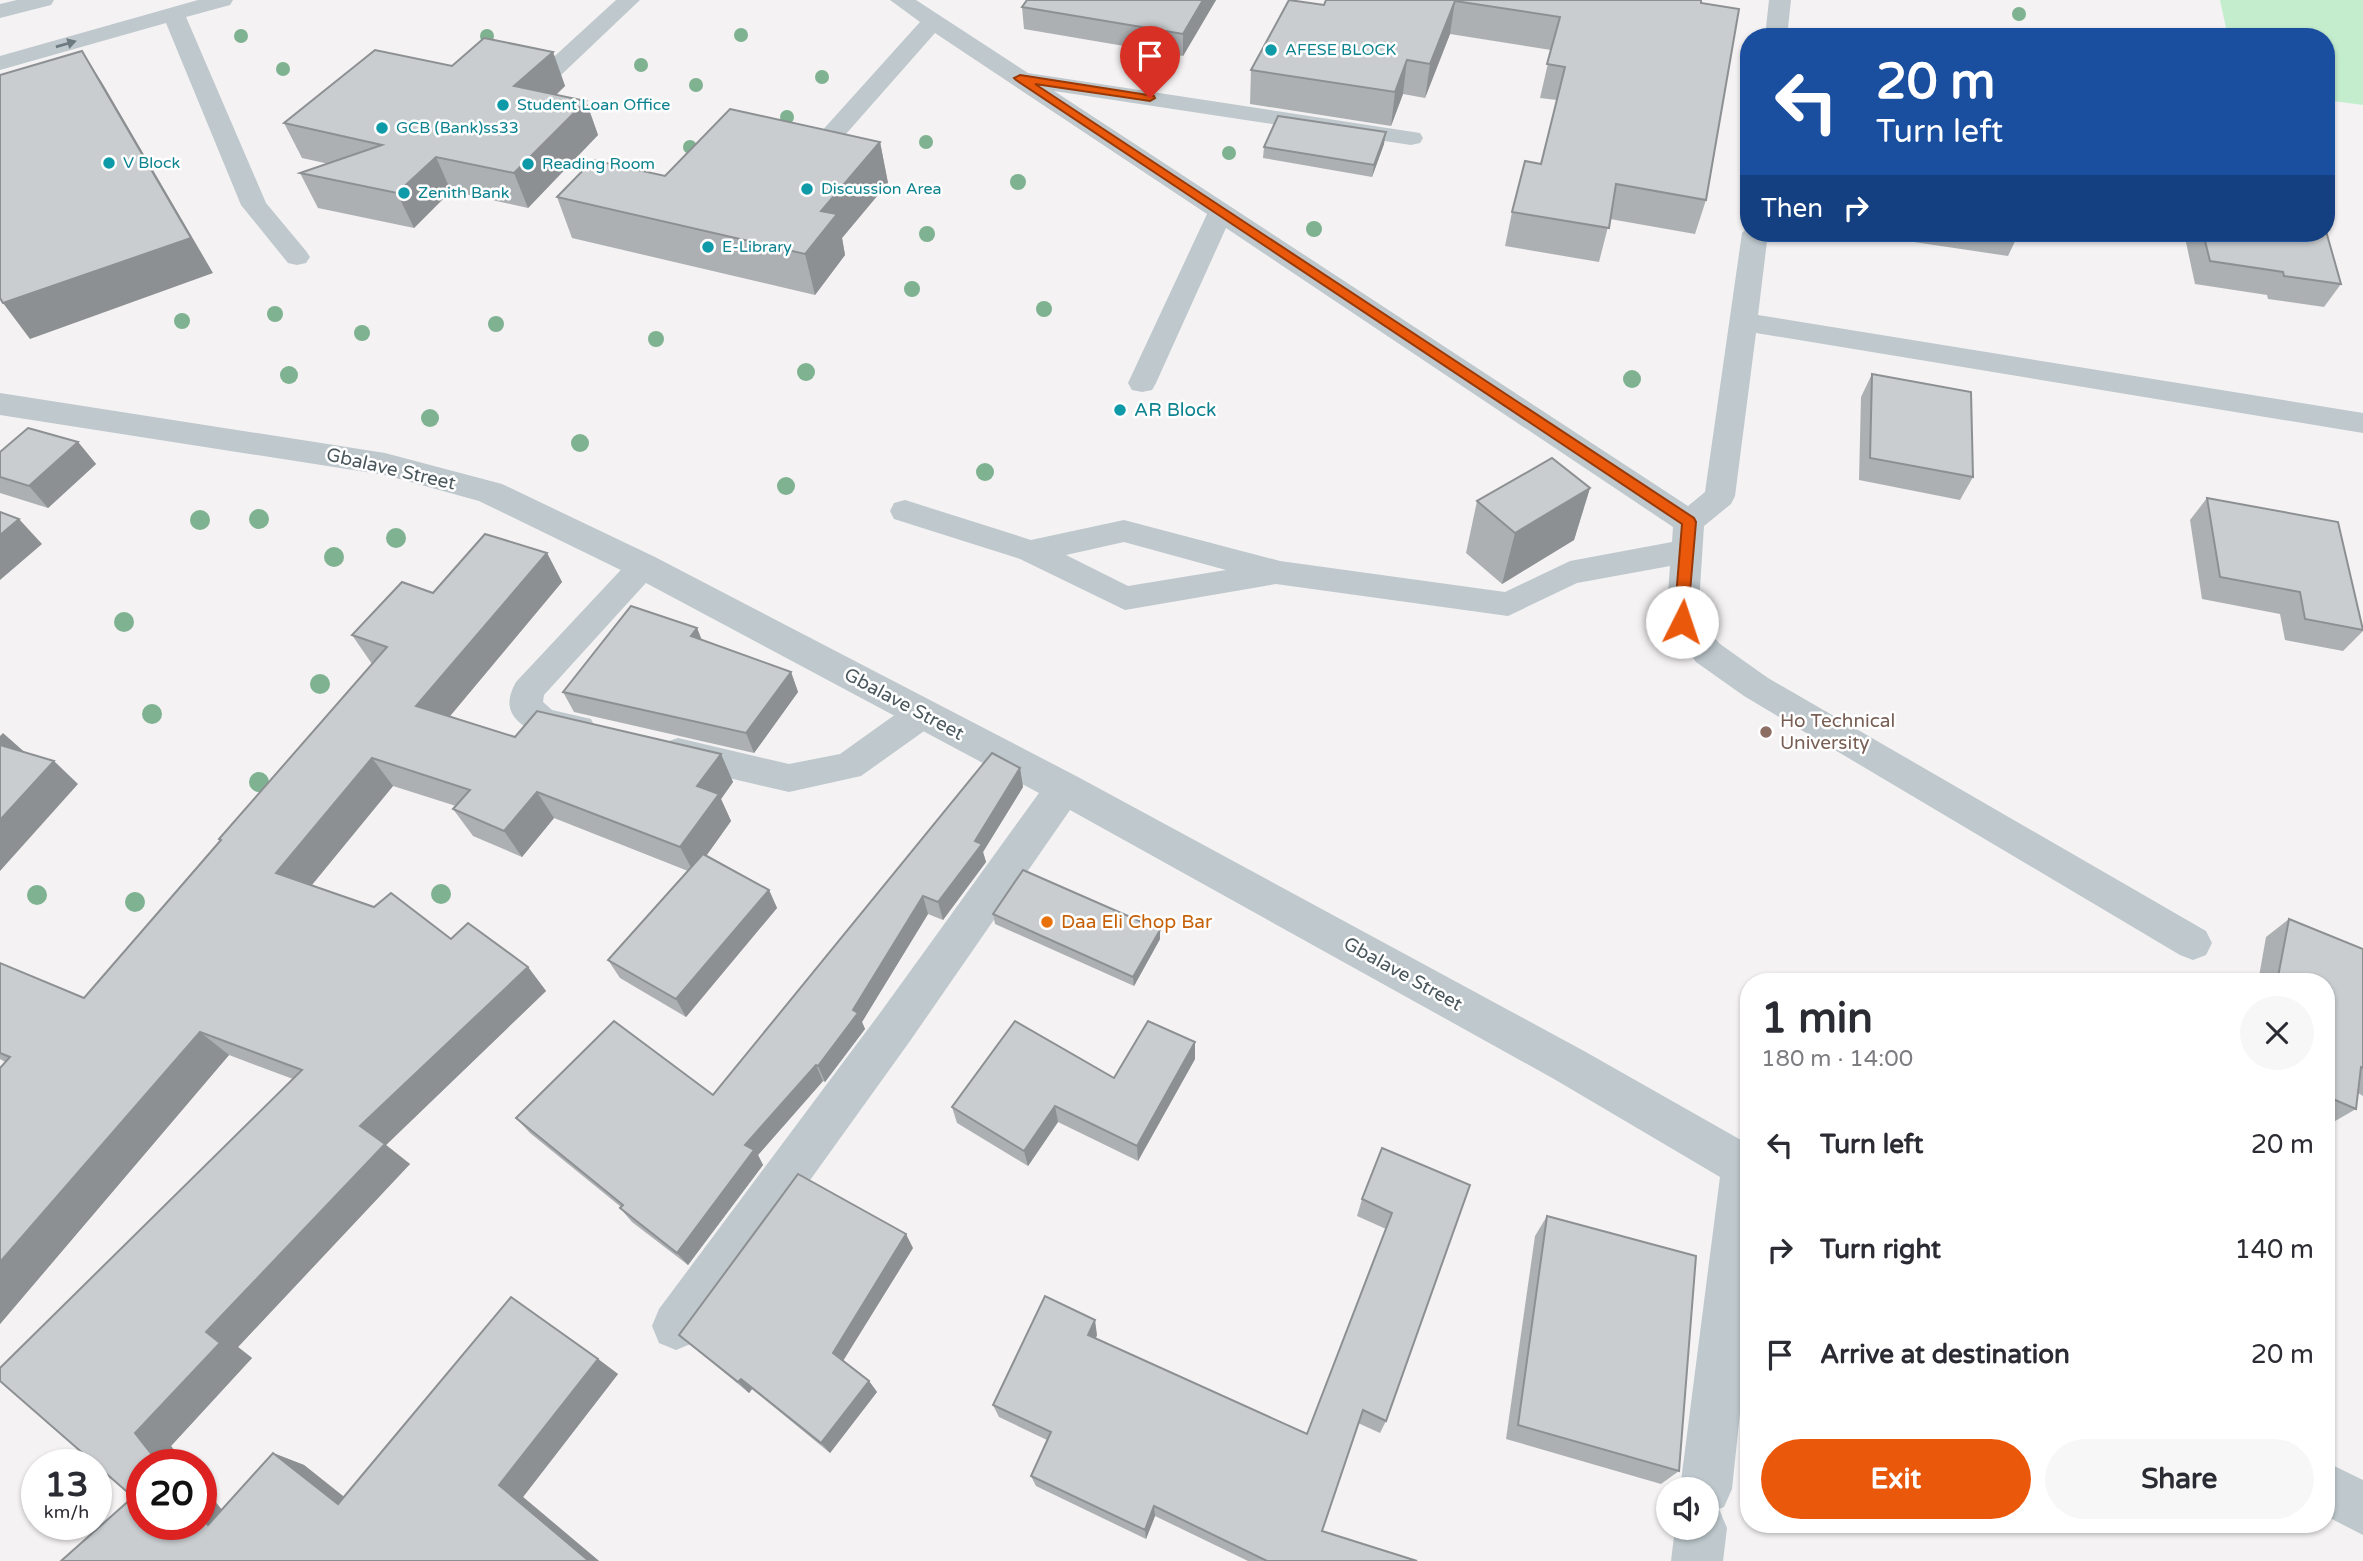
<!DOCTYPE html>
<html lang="en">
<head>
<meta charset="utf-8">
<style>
	body { margin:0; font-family:"Varela Round",sans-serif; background:#f7f7f7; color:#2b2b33; height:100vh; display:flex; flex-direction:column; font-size:26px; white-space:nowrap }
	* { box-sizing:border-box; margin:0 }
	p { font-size:23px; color:#7c7c81 }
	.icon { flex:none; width:38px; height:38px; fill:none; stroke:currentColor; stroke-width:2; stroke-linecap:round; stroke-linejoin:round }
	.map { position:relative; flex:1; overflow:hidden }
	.sheet { position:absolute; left:1740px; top:973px; width:595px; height:560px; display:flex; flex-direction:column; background:#fff; border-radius:28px; box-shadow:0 2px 5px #0004 }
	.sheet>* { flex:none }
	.banner { position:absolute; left:1740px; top:28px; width:595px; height:214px; border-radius:28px; box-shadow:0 2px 5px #0004; background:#1a4fa0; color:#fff; overflow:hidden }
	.buttons { position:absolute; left:1656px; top:1477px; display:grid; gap:14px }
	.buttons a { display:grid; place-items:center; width:63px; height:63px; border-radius:50%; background:#fff; box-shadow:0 2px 5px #0004; font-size:35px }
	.speed { position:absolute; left:21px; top:1449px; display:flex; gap:14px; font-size:35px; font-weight:700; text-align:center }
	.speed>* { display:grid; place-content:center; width:91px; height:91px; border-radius:50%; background:#fff; box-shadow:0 2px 5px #0004; line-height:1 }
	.speed small { font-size:18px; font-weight:400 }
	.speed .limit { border:10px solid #d22; background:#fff; color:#111 }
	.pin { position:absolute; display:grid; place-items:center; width:60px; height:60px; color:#fff; margin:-72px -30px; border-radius:50% 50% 50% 0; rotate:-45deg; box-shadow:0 0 7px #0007 }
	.pin .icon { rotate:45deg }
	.me { position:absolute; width:77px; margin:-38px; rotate:4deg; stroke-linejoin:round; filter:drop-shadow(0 0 5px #0008) }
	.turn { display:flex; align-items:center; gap:24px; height:147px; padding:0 21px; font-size:32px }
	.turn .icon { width:91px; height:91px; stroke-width:2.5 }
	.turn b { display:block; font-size:49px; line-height:60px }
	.then { display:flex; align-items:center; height:66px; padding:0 21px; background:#0003; gap:14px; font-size:26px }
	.round { display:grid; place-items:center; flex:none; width:74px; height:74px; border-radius:37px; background:#f7f7f7 }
	.headline { display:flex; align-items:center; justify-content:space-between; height:119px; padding:0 21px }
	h1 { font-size:42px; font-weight:800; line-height:52px }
	.primary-button { display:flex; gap:14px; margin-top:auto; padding:14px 21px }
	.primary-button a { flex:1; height:80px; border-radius:42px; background:#ea580c; color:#fff; font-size:28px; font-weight:800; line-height:80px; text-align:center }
	.primary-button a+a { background:#f7f7f7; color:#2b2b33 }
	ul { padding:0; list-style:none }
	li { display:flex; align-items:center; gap:21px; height:105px; padding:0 21px }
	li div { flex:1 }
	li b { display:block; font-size:26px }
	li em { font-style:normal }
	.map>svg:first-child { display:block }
</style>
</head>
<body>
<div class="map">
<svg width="2363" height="1561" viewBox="0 0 2363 1561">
	<rect width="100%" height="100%" fill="#f4f2f2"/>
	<polygon fill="#c4edce" points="2220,0 2363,0 2363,105 2326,100 2326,37 2228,37"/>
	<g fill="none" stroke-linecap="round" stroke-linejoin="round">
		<g fill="#bec8cd" fill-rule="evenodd">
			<polygon points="17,0 54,0 51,5 0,18 0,4"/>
			<polygon points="198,0 233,0 230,5 186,17 266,203 306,251 310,257 306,263 297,265 288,263 241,205 166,23 0,70 0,56"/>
			<polygon points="616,0 640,0 561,75 545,75 541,70 545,65"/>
			<path d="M890,0h26l112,73 392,60 3,5 -3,5 -9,2 -357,-54 634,415 17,-14 37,-259 6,-6v6h20l-10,82 605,98v20l-607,-100 -21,163 -4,8 -27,22 -6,93 22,25 48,34 438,253 6,12 -6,12 -13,5 -13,-5 -436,-259 -48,-34 -30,-40 4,-56 -93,17 -69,33 -232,-32 -151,26 -105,-51 -126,-40 -4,-8 4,-8 11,-3 126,40 93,-20 156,41 225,31 65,-31 102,-19 1,-15 -447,-299 -70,155 -4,7 -10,2 -10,-2 -4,-7 79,-169 -272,-181 -97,110 -9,2 -9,-2 -3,-5 3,-5 100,-111zM1124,542l102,28 -98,16 -62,-31z"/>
			<polygon points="1769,0 1791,0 1787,37 1765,37"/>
			<path d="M643,554l11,4 5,8 -5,8 -110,121 -1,7 9,8 39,9 5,10 -5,10c-21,7 -75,-5 -81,-31 -2,-9 2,-19 6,-26l116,-124z"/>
			<polygon points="922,701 934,704 939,714 934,724 861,776 789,792 678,766 666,762 661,752 666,742 678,738 789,764 840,754 910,704"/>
		</g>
		<g fill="#bec8cd" fill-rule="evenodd">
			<polygon points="0,393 385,453 502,484 655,557 1078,777 1584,1051 1748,1144 1748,1337 1732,1489 1724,1507 1719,1509 1727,1528 1723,1561 1671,1561 1675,1528 1706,1528 1706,1489 1680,1489 1720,1177 1554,1079 1070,810 910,1041 693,1343 676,1350 659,1343 652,1326 659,1309 880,1013 1039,793 631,575 479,501 385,475 0,415"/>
			<polygon points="2326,1462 2363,1480 2363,1535 2326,1516"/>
		</g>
	</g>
	<g fill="#7eb290">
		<circle cx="2019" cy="14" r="7"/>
		<circle cx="741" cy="35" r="7"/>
		<circle cx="241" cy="36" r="7"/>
		<circle cx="487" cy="36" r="7"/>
		<circle cx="641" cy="65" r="7"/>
		<circle cx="283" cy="69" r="7"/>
		<circle cx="822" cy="77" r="7"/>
		<circle cx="696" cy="85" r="7"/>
		<circle cx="787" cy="117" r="7"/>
		<circle cx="926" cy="142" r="7"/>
		<circle cx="690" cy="147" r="7"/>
		<circle cx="1229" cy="153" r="7"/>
		<circle cx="1018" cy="182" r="8"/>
		<circle cx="1314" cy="229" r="8"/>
		<circle cx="927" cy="234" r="8"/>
		<circle cx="912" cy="289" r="8"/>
		<circle cx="1044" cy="309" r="8"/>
		<circle cx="275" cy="314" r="8"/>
		<circle cx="182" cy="321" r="8"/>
		<circle cx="496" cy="324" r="8"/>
		<circle cx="362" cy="333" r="8"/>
		<circle cx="656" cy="339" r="8"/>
		<circle cx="806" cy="372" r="9"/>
		<circle cx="289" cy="375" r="9"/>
		<circle cx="1632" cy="379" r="9"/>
		<circle cx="430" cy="418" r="9"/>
		<circle cx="580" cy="443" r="9"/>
		<circle cx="985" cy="472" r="9"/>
		<circle cx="786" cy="486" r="9"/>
		<circle cx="259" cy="519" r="10"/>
		<circle cx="200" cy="520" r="10"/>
		<circle cx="396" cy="538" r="10"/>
		<circle cx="334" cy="557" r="10"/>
		<circle cx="124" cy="622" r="10"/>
		<circle cx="320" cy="684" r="10"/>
		<circle cx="152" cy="714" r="10"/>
		<circle cx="259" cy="782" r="10"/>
		<circle cx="441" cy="894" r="10"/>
		<circle cx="37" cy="895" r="10"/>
		<circle cx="135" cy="902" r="10"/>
	</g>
	<g fill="#adb0b3">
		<polygon points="1027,0 1216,0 1183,56 1024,29 1022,7"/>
		<polygon points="1326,0 1701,3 1706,200 1695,234 1610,219 1599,262 1505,246 1512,212 1541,164 1557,100 1540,98 1551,50 1450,34 1425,98 1403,94 1391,126 1250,104 1251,70 1324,5"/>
		<polygon points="553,52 565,86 556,95 586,101 598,135 528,208 451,191 414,228 318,208 300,173 329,164 302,158 284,123 452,66"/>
		<polygon points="880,142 888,183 842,238 845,255 815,295 572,238 557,197 665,176"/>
		<polygon points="1384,144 1372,177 1263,158 1264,147"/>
		<polygon points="1914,233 2019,233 2008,256 1914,242"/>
		<polygon points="2184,233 2326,233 2341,284 2324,307 2268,299 2267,295 2195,284"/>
		<polygon points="1872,374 1973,477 1960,500 1859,480 1861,397"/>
		<polygon points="78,442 96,464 48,508 0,493 0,452"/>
		<polygon points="1590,488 1574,540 1502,584 1466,553 1477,501"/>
		<polygon points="2207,498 2363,630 2363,631 2343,651 2285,640 2280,614 2202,599 2190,520"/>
		<polygon points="485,534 547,553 562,582 450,716 515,737 537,711 721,754 733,782 721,799 731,821 706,856 769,890 777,908 686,1017 620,978 608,960 688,871 554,818 522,857 473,836 453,809 456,806 393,786 312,885 374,907 391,893 451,939 468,923 528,967 546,991 386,1145 410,1164 238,1347 252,1358 171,1446 186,1465 142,1465 142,1524 201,1524 201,1484 222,1510 273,1453 304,1465 344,1497 511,1297 598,1359 618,1374 523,1497 599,1561 61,1561 133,1497 0,1381 0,1368 293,1079 229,1055 0,1324 0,1068 5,1062 0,1059 0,963 84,998 220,840 219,839 372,664 352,635 402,582 433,593"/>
		<polygon points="697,628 702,640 791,672 798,692 754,753 574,712 563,692"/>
		<polygon points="1020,768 1023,787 983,852 986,862 943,920 928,914 862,1022 865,1029 825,1082 823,1081 758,1155 763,1165 688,1265 632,1222 620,1208 621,1207 530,1133 516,1118 713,1095"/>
		<polygon points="993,914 1160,939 1134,986 995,924"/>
		<polygon points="2289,919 2363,949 2363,1096 2358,1093 2356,1109 2330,1124 2326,1123 2326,982 2258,982 2266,937"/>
		<polygon points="1195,1059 1138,1161 1058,1122 1028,1166 957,1123 952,1107 1114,1078"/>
		<polygon points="1470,1185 1386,1421 1380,1433 1358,1423 1322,1531 1417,1561 1248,1561 1155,1516 1146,1539 1036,1486 1031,1476 1047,1440 999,1417 993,1405 1097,1335 1096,1338 1307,1434 1386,1229 1357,1216 1362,1199"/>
		<polygon points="1547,1216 1679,1471 1661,1484 1506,1439 1535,1236"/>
		<polygon points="913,1248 843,1361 869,1381 877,1392 830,1453 752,1389 749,1393 692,1346 679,1335"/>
	</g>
	<g fill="#8d9092">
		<polygon points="1203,0 1216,0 1183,56 1183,34"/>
		<polygon points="1455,1 1450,34 1425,98 1430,64"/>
		<polygon points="82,51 104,86 213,273 30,339 3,303"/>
		<polygon points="553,52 565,86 528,121 514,86"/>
		<polygon points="1407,60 1403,94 1391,126 1395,92"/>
		<polygon points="586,101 598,135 528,208 514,173"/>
		<polygon points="1386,132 1384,144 1372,177 1374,165"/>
		<polygon points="880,142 888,183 842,238 845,255 815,295 805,254 821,211"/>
		<polygon points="436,157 451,191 414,228 397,193"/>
		<polygon points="78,442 96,464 48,508 29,486"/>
		<polygon points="1590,488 1574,540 1502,584 1515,533"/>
		<polygon points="19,519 42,544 0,580 0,535"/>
		<polygon points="547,553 562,582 435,734 416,706"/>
		<polygon points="697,628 705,649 691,636"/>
		<polygon points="791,672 798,692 754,753 746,733"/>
		<polygon points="3,733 29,756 0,750 0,736"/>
		<polygon points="721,754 733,782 721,799 731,821 694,873 680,847 697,786"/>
		<polygon points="372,758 393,786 301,898 276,873"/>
		<polygon points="54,761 78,784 0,871 0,820"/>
		<polygon points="1020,768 1023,787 983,852 986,862 943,920 938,902"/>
		<polygon points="537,792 554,818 522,857 504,831"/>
		<polygon points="769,890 777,908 686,1017 676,999"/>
		<polygon points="923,896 928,914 862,1022 865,1029 825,1082 818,1066"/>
		<polygon points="1160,930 1160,939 1134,986 1133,977"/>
		<polygon points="528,967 546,991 386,1145 410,1164 238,1347 252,1358 171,1446 186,1465 160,1465 135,1433 206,1332 360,1126"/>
		<polygon points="200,1032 229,1055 0,1324 0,1262"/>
		<polygon points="1195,1042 1195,1059 1138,1161 1137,1146"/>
		<polygon points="816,1065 823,1081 758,1155 763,1165 688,1265 677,1253 745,1145"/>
		<polygon points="1055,1106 1058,1122 1028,1166 1024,1151"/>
		<polygon points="906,1234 913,1248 841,1364 833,1353"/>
		<polygon points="1095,1320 1097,1335 1091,1349 1088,1335"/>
		<polygon points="598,1359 618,1374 523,1497 599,1561 589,1561 499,1485"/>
		<polygon points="741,1379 752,1389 749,1393 738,1382"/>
		<polygon points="869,1381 877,1392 830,1453 821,1443"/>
		<polygon points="273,1453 304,1465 367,1515 338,1504"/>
		<polygon points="201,1484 243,1536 208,1525 201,1516"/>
		<polygon points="1154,1506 1155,1516 1146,1539 1145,1530"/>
	</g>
	<g fill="#c9cdd0" stroke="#8d9092" stroke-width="2">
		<polygon points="1027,0 1203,0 1183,34 1022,7"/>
		<polygon points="1289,0 1324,5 1326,0 1701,0 1701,3 1739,9 1706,200 1616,184 1609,228 1512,212 1525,161 1541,164 1565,67 1547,64 1560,17 1455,1 1430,64 1407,60 1395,92 1251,70"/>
		<polygon points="484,38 553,52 514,86 586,101 514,173 436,157 397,193 300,173 382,145 284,123 375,50 452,66"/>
		<polygon points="82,51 191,238 3,303 0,298 0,75"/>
		<polygon points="730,109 880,142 821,211 837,214 805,254 557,197 593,160 665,176"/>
		<polygon points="1278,116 1386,132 1374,165 1264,147"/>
		<polygon points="2326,231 2341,284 2284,276 2283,272 2210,261 2203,233 2326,233"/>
		<polygon points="1872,374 1971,392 1973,477 1870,458"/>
		<polygon points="28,428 78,442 29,486 0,477 0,452"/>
		<polygon points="1552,458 1590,488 1515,533 1477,501"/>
		<polygon points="2207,498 2338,522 2363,630 2305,619 2300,592 2220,577"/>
		<polygon points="0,512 19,519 0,535"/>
		<polygon points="485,534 547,553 416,706 515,737 537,711 721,754 697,786 719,794 680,847 537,792 504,831 453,809 470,790 372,758 276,873 374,907 391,893 451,939 468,923 528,967 360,1126 385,1144 206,1332 220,1343 135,1433 160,1465 142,1465 142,1524 201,1524 201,1516 208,1525 273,1453 338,1504 511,1297 598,1359 499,1485 589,1561 61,1561 133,1497 0,1381 0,1368 302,1070 200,1032 0,1262 0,1068 10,1057 0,1053 0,963 84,998 221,840 219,839 387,647 352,635 402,582 433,593"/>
		<polygon points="631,606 697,628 691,636 791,672 746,733 563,692"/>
		<polygon points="0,745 54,761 0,820"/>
		<polygon points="992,753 1020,768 975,841 982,844 938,902 923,896 853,1010 858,1013 818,1066 816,1065 745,1145 754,1150 677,1253 620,1208 623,1205 516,1118 614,1021 713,1095"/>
		<polygon points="703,854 769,890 676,999 608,960"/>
		<polygon points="1023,870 1160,930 1133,977 993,914"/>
		<polygon points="2289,919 2363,949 2363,1068 2361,1067 2356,1109 2326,1096 2326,982 2277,982"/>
		<polygon points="1015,1021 1114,1078 1148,1021 1195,1042 1137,1146 1055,1106 1024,1151 952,1107"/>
		<polygon points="1382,1148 1470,1185 1386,1421 1363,1410 1322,1531 1417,1561 1267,1561 1154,1506 1145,1530 1031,1476 1051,1432 993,1405 1045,1296 1095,1320 1088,1335 1307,1434 1392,1213 1362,1199"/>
		<polygon points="798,1174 906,1234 833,1353 869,1381 821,1443 741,1379 738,1382 679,1335"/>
		<polygon points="1547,1216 1696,1256 1679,1471 1518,1425"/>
	</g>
	<defs><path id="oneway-solid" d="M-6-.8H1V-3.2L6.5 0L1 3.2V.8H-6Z" transform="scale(1.75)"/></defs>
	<use fill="#6d7a7f" href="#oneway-solid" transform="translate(66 44) rotate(-16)"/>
	<polygon fill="#ea580c" stroke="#983908" stroke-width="2" points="1020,75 1154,96 1155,98 1150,101 1035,84 1694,518 1696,522 1687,626 1682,628 1674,622 1682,524 1016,80 1014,78"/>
	<g fill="#0f9aa8" stroke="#fff" stroke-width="2.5">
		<circle cx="1271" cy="50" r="7"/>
		<circle cx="503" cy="105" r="7"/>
		<circle cx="382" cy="128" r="7"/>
		<circle cx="109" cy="163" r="7"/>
		<circle cx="528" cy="164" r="7"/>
		<circle cx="807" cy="189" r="7"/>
		<circle cx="404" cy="193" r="7"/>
		<circle cx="708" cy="247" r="7"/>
		<circle cx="1120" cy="410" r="7"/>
	</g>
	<circle fill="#8d6e63" stroke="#fff" stroke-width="2.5" cx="1766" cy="732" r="7"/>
	<circle fill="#e8710a" stroke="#fff" stroke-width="2.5" cx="1047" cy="922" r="7"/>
	<g text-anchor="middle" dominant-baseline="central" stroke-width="5" stroke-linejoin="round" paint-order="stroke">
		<g font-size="16" fill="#0d838f" stroke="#fff" text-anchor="start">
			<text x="1285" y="50">AFESE BLOCK</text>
			<text x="517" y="105">Student Loan Office</text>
			<text x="396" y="128">GCB (Bank)ss33</text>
			<text x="123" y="163">V Block</text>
			<text x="542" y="164">Reading Room</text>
			<text x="821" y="189">Discussion Area</text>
			<text x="418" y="193">Zenith Bank</text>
			<text x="722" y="247">E-Library</text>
		</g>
		<g font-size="19" fill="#0d838f" stroke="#fff" text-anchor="start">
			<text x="1134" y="410">AR Block</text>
		</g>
		<g font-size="19" fill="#4a585e" stroke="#fff">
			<text transform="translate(391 469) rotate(13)">Gbalave Street</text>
			<text transform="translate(904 704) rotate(28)">Gbalave Street</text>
			<text transform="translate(1403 974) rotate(29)">Gbalave Street</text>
		</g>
		<g font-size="19" fill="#785e54" stroke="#fff" text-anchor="start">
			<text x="1780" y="721">Ho Technical<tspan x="1780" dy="22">University</tspan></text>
		</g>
		<g font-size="19" fill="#c56008" stroke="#fff" text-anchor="start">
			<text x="1061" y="922">Daa Eli Chop Bar</text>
		</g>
	</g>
</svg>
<div class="buttons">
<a><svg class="icon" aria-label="sound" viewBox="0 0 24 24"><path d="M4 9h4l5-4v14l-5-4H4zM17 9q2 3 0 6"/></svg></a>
</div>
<div class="speed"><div>13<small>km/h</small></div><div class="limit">20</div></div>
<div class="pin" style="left:1150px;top:98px;background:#d93025"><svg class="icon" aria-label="arrive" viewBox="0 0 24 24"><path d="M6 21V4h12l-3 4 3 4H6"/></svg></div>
<svg class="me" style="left:1682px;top:622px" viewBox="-20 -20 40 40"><circle r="19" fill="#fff"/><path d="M0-13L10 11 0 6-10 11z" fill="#ea580c"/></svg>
<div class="banner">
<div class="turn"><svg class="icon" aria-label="left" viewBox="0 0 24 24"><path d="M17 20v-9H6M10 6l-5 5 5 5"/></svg><div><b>20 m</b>Turn left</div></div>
<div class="then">Then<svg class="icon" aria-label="right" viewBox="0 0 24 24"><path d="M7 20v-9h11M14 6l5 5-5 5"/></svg></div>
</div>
<section class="sheet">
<div class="headline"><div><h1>1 min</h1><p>180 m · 14:00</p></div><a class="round"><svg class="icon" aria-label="close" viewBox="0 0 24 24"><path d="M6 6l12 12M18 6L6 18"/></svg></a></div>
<ul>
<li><svg class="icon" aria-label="left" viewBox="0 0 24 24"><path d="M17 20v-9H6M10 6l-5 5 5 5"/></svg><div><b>Turn left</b></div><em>20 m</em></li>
<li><svg class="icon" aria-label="right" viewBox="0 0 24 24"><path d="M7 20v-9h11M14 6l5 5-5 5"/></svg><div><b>Turn right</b></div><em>140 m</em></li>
<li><svg class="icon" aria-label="arrive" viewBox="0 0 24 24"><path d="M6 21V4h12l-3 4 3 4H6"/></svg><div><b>Arrive at destination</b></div><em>20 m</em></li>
</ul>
<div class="primary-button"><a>Exit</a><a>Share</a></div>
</section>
</div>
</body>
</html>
